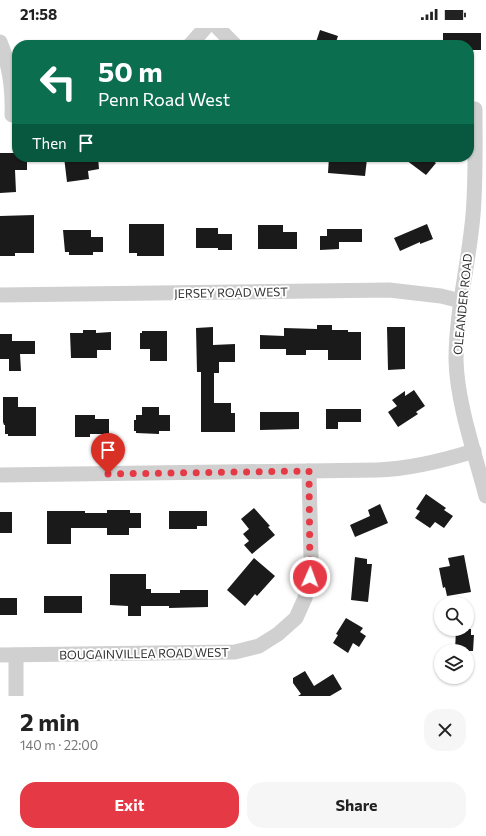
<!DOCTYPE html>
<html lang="en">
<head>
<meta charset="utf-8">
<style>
	body { margin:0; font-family:Commissioner,sans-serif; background:#f6f6f6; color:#222; height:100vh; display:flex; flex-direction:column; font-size:15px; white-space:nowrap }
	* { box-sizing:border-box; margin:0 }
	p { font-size:13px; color:#767676 }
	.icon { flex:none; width:22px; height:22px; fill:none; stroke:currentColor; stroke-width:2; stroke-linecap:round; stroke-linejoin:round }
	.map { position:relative; height:668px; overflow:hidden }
	.side { display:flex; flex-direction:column; background:#fff; flex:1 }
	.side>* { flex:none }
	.top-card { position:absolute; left:12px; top:12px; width:462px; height:122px; border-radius:16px; box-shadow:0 1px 3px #0004; background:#0b6e4f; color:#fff; overflow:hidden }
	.fabs { position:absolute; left:434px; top:568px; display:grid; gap:8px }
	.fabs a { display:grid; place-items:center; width:40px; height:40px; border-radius:50%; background:#fff; box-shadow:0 1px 3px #0004; font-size:20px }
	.pin { position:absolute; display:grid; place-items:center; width:34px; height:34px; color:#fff; margin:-41px -17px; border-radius:50% 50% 50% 0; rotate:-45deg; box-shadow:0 0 4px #0007 }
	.pin .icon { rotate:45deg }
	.me { position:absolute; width:44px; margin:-22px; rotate:2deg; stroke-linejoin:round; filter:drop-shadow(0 0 3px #0008) }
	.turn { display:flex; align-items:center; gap:14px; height:84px; padding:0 20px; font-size:18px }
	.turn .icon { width:52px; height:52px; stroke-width:2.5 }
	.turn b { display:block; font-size:28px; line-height:34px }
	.then { display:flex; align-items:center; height:38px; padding:0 20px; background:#0003; gap:8px; font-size:15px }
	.round { display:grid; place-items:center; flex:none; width:42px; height:42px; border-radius:16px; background:#f6f6f6 }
	.headline { display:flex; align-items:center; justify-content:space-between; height:68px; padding:0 20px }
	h1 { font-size:24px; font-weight:700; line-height:30px }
	.action { display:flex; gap:8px; margin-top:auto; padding:8px 20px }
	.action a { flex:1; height:46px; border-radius:16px; background:#e63946; color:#fff; font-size:16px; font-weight:700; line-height:46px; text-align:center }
	.action a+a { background:#f6f6f6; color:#222 }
	.status { display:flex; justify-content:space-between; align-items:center; height:28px; padding:0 20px; background:#fff; direction:ltr }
	.status svg { height:11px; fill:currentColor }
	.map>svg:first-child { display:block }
</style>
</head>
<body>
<div class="status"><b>21:58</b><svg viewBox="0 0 49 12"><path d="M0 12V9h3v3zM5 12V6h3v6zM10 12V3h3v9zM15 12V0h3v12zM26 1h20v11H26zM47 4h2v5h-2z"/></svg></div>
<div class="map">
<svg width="486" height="668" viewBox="0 0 486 668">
	<rect width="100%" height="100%" fill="#fff"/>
	<g fill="#1a1a1a">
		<polygon points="320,2 338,8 335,17 315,17"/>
		<polygon points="443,5 481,5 481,22 469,22 469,17 443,17"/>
		<polygon points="0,125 17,125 17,129 27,129 27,142 15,142 16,164 0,165"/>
		<polygon points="64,129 98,129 99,141 88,143 89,151 67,154"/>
		<polygon points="329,129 367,131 365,148 328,145"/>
		<polygon points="402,129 428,129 436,135 426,147"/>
		<polygon points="34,187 34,225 15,225 15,228 0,228 0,188"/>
		<polygon points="129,196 164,196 164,228 137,228 137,225 129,225"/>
		<polygon points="427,196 433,211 420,216 420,214 400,223 394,210"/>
		<polygon points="258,197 283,197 283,204 297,204 297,221 258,221"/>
		<polygon points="196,200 218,200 218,206 232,206 232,222 218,222 218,220 196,220"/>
		<polygon points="327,201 362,201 362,214 339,214 339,221 320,222 320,208 327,208"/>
		<polygon points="63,202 91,202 91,209 103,209 103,224 93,224 93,227 69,227 69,224 65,224"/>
		<polygon points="317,297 332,297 332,302 348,302 348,304 361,304 361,332 328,332 328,322 306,322 306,327 286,327 286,321 260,321 260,307 284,308 284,300 317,301"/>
		<polygon points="213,299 213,317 235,316 235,334 219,334 219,345 214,345 214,375 231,375 231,385 235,385 235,404 201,404 201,344 197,344 196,300"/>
		<polygon points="387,299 405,299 405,341 388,342"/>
		<polygon points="83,302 96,302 96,305 111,304 111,322 97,322 97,330 71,330 70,305 83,305"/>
		<polygon points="142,303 167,303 167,333 150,333 150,321 140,321 140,305 142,305"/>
		<polygon points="0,306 12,306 12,313 35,313 35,326 20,326 21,343 9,343 9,331 0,331"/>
		<polygon points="414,362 425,378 416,384 418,386 398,399 388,384 397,378 392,372 405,363 405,368"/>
		<polygon points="3,369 18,369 18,379 36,379 36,408 8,408 8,406 5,406 5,397 4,397 3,394"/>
		<polygon points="142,379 159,379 159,387 170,387 170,403 159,403 159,406 136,405 136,403 134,403 134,392 136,392 136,387 142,387"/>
		<polygon points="326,381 361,381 361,394 338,394 338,401 326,401"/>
		<polygon points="260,384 299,384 299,401 260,402"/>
		<polygon points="75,387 95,387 95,391 109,391 109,406 90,406 90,409 75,409"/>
		<polygon points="426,466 446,480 444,482 453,488 444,500 435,494 430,500 415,490 420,483 416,481"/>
		<polygon points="380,476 388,495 355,509 350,497 370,488 368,482"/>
		<polygon points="254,480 270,498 268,499 275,507 252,526 244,517 249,513 243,506 249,501 241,491"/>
		<polygon points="107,482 130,482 130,485 141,485 141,500 129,500 129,507 107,507 107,500 71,500 71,516 47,516 47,483 85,483 85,485 107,485"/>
		<polygon points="169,483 207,483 207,498 197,498 197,501 169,501"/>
		<rect x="0" y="484" width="12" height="21"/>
		<polygon points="464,527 471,564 447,568 445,559 443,560 439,540 450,538 448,530"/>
		<polygon points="355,529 367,531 367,536 372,536 368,574 351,572"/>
		<polygon points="254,530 275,548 257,568 255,566 245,578 227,562"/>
		<polygon points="110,546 146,546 146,561 151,561 151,565 180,565 180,562 208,562 208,579 169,580 169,578 141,578 141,588 128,588 128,578 110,577"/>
		<rect x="44" y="568" width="38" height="17"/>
		<rect x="0" y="570" width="17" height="17"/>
		<polygon points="346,590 363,600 360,604 366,608 359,619 353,615 348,625 333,615 338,607 336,606"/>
		<polygon points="456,601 471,601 471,607 474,607 473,623 455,623"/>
		<polygon points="305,643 314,658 333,646 342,661 330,668 298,668 301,666 293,655 293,650"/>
	</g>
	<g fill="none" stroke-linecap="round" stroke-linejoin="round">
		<g stroke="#d0d0d0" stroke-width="15">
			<polyline points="218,0 235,17"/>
			<path d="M0,14c10,24 13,47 12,73"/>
			<polyline points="190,17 205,0"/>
			<path d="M475,81c0,35 1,71 -2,106 -4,48 -17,96 -17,145 1,43 19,94 30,136"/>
			<polyline points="0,267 389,262 441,268 461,273"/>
			<path d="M0,447l377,-5c33,-1 65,-9 97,-19"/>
			<polyline points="0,627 235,624 259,618 278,606 296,590 305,570 310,549 311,530 309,443"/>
			<polyline points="16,627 16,668"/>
		</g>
	</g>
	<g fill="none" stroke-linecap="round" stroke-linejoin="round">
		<polyline stroke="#e63946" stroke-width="7" stroke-dasharray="0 12.6" points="108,446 309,443 310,549"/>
	</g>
	<g text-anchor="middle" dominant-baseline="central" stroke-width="4" stroke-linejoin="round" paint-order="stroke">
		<g font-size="12" fill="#333" stroke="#fff">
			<text transform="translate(231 264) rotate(-1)">JERSEY ROAD WEST</text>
			<text transform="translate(462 276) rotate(-84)">OLEANDER ROAD</text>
			<text transform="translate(144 625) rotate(-1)">BOUGAINVILLEA ROAD WEST</text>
		</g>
	</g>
</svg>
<div class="fabs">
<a><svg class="icon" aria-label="search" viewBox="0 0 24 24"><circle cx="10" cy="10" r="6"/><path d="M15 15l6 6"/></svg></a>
<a><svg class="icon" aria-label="layers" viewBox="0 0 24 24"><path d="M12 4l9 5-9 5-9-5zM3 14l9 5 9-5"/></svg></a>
</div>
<div class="pin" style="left:108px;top:446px;background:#d93025"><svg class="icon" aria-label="arrive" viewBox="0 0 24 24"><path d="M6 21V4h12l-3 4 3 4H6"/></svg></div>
<svg class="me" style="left:310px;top:549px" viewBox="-20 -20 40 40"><circle r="17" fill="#e63946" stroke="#fff" stroke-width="3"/><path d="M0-11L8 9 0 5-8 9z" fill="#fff"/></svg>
<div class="top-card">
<div class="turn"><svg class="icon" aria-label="left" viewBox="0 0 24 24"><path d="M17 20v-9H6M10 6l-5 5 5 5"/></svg><div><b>50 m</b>Penn Road West</div></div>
<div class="then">Then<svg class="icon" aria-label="arrive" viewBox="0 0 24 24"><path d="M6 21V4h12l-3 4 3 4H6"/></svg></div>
</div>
</div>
<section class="side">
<div class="headline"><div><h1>2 min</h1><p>140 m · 22:00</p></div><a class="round"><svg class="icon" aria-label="close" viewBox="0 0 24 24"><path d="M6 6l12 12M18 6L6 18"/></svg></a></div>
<div class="action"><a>Exit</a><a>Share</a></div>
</section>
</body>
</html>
